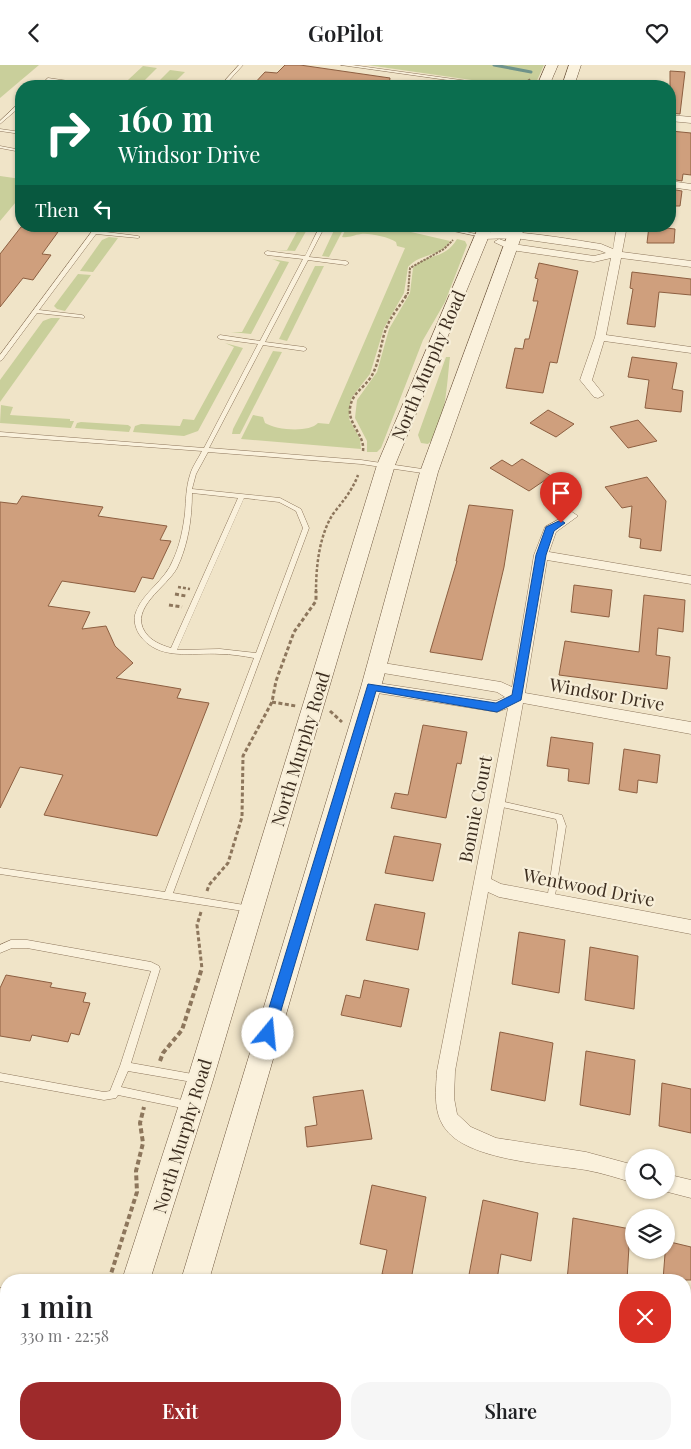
<!DOCTYPE html>
<html lang="en">
<head>
<meta charset="utf-8">
<style>
	body { margin:0; font-family:"Playfair Display",serif; background:#f6f6f6; color:#202124; height:100vh; display:flex; flex-direction:column; font-size:19px; white-space:nowrap }
	* { box-sizing:border-box; margin:0 }
	p { font-size:16px; color:#757577 }
	.icon { flex:none; width:28px; height:28px; fill:none; stroke:currentColor; stroke-width:2; stroke-linecap:round; stroke-linejoin:round }
	.map { position:relative; flex:1; overflow:hidden }
	.side { position:absolute; left:0px; top:1209px; width:691px; height:176px; display:flex; flex-direction:column; background:#fff; border-radius:20px 20px 0 0; box-shadow:0 1px 4px #0004 }
	.side>* { flex:none }
	.banner { position:absolute; left:15px; top:15px; width:661px; height:152px; border-radius:20px; box-shadow:0 1px 4px #0004; background:#0b6e4f; color:#fff; overflow:hidden }
	.fabs { position:absolute; left:625px; top:1084px; display:grid; gap:10px }
	.fabs a { display:grid; place-items:center; width:50px; height:50px; border-radius:50%; background:#fff; box-shadow:0 1px 4px #0004; font-size:25px }
	.pin { position:absolute; display:grid; place-items:center; width:42px; height:42px; color:#fff; margin:-51px -21px; border-radius:50% 50% 50% 0; rotate:-45deg; box-shadow:0 0 5px #0007 }
	.pin .icon { rotate:45deg }
	.me { position:absolute; width:55px; margin:-28px; rotate:17deg; stroke-linejoin:round; filter:drop-shadow(0 0 4px #0008) }
	.turn { display:flex; align-items:center; gap:18px; height:105px; padding:0 20px; font-size:22px }
	.turn .icon { width:65px; height:65px; stroke-width:2.5 }
	.turn b { display:block; font-size:35px; line-height:42px }
	.then { display:flex; align-items:center; height:48px; padding:0 20px; background:#0003; gap:10px; font-size:19px }
	.round { display:grid; place-items:center; flex:none; width:52px; height:52px; border-radius:20px; background:#f6f6f6 }
	.head { display:flex; align-items:center; justify-content:space-between; height:85px; padding:0 20px }
	h1 { font-size:30px; font-weight:600; line-height:38px }
	.cta { display:flex; gap:10px; margin-top:auto; padding:10px 20px }
	.cta a { flex:1; height:58px; border-radius:20px; background:#9e2a2b; color:#fff; font-size:20px; font-weight:600; line-height:58px; text-align:center }
	.cta a+a { background:#f6f6f6; color:#202124 }
	header { display:flex; justify-content:space-between; align-items:center; height:65px; padding:0 20px; background:#fff; font-size:22px; font-weight:600 }
	.map>svg:first-child { display:block }
</style>
</head>
<body>
<header><svg class="icon" aria-label="back" viewBox="0 0 24 24"><path d="M15 5l-7 7 7 7"/></svg>GoPilot<svg class="icon" aria-label="heart" viewBox="0 0 24 24"><path d="M12 20l-8-8c-3-5 5-10 8-4 3-6 11-1 8 4z"/></svg></header>
<div class="map">
<svg width="691" height="1384" viewBox="0 0 691 1384">
	<rect width="100%" height="100%" fill="#f0e4c8"/>
	<g fill="#c9cf9b">
		<polygon points="0,0 39,0 0,33"/>
		<polygon points="367,0 544,0 535,20 514,21"/>
		<polygon points="143,1 157,3 143,17 128,15"/>
		<polygon points="170,5 185,7 171,21 156,19"/>
		<polygon points="0,111 21,114 21,131 0,156"/>
		<polygon points="300,161 309,161 295,186 277,185 287,185"/>
		<polygon points="336,161 345,161 329,192 322,191"/>
		<path d="M347,161h38l65,15c-9,16 -30,12 -42,26l-4,26 -20,35 -14,46 -18,23 -2,6 -1,16 11,20 1,10 -120,-10 12,-24 10,2 2,6c11,7 44,10 53,0l11,1 76,-176 -8,-2 -1,-4c-8,-5 -26,-9 -35,-8 -8,1 -11,4 -19,3z"/>
		<polygon points="109,172 118,173 93,207 80,206 102,175"/>
		<path d="M457,174l8,2 2,4 -22,57 -22,38 -42,108 -4,4h-10v-11l-12,-23 2,-18 20,-28 12,-43 21,-36 3,-25c14,-15 32,-8 44,-29z"/>
		<polygon points="272,194 289,197 251,269 231,267 242,267 280,197"/>
		<polygon points="315,201 324,201 287,276 279,274"/>
		<polygon points="78,209 91,210 65,246 57,244 54,241"/>
		<polygon points="51,253 60,253 0,337 0,315 43,256"/>
		<polygon points="225,278 243,283 198,366 184,371 133,367 135,361 141,359 180,361 183,354 194,355 234,282"/>
		<polygon points="273,286 282,287 240,369 232,369 233,364"/>
		<path d="M446,292h4c-3,22 -4,73 -22,87l-7,-1 -3,-8z"/>
		<polygon points="1,340 13,342 10,350 70,354 70,356 74,356 71,363 0,358"/>
		<polygon points="81,357 128,360 131,362 129,367 75,363 77,358"/>
		<polygon points="685,1338 691,1339 691,1384 192,1384 194,1379 685,1379"/>
	</g>
	<g fill="none" stroke-linecap="round" stroke-linejoin="round">
		<polyline stroke="#6f938a" stroke-width="3" points="494,0 531,7"/>
	</g>
	<g fill="#cf9f7d" stroke="#8d5f41">
		<polygon points="285,0 300,0 390,13 389,21 252,21 265,7 277,8"/>
		<polygon points="670,6 685,7 680,49 670,48"/>
		<polygon points="671,66 691,68 691,110 683,109 682,116 670,114"/>
		<polygon points="670,124 682,126 680,141 670,141"/>
		<polygon points="649,161 675,164 674,178 647,178"/>
		<polygon points="21,162 58,167 42,189 51,190 33,215 23,213 0,242 0,189"/>
		<polygon points="539,198 578,206 557,298 550,297 543,328 506,323 515,283 523,284 525,274 529,274 538,236 533,236 538,214 535,213"/>
		<polygon points="632,207 691,214 691,230 659,227 655,262 627,259 633,224 630,223"/>
		<polygon points="632,292 677,298 672,324 683,326 681,347 645,343 649,315 628,312"/>
		<polygon points="548,345 574,359 556,372 530,358"/>
		<polygon points="638,355 657,376 628,383 610,362"/>
		<polygon points="522,394 551,411 529,426 490,403 502,395 512,401"/>
		<polygon points="647,412 666,436 661,486 640,483 641,474 629,472 632,441 622,443 605,422"/>
		<polygon points="22,431 103,442 98,451 167,461 160,475 171,476 153,514 142,512 135,527 62,516 48,541 90,547 82,564 106,561 115,581 133,598 116,613 181,624 177,633 209,638 157,771 44,750 63,710 20,702 0,743 0,437 17,439"/>
		<polygon points="469,440 513,445 504,502 482,595 430,587 457,496 456,496"/>
		<polygon points="574,520 612,525 609,552 571,547"/>
		<polygon points="644,530 685,535 683,567 658,563 656,590 670,592 667,624 559,610 565,576 639,587"/>
		<polygon points="423,660 467,667 461,699 457,698 446,753 391,743 395,728 408,730"/>
		<polygon points="551,672 593,678 589,719 568,716 569,704 547,701"/>
		<polygon points="624,684 660,690 657,718 638,715 637,728 619,725"/>
		<polygon points="394,771 441,779 433,816 385,808"/>
		<polygon points="375,839 425,848 418,885 366,875"/>
		<polygon points="519,867 565,875 559,928 512,919"/>
		<polygon points="590,882 638,891 634,944 585,935"/>
		<polygon points="6,910 52,918 50,922 86,928 83,937 90,938 79,970 71,968 68,977 32,970 30,976 0,971 0,923"/>
		<polygon points="364,915 409,924 401,962 341,950 346,930 360,933"/>
		<polygon points="500,967 553,978 545,1036 491,1025"/>
		<polygon points="586,986 635,995 630,1050 580,1040"/>
		<polygon points="662,1018 691,1024 691,1068 659,1061"/>
		<polygon points="363,1025 372,1074 307,1082 305,1062 317,1060 313,1032"/>
		<polygon points="372,1120 426,1132 411,1215 382,1209 387,1185 360,1179"/>
		<polygon points="483,1135 538,1148 531,1196 501,1189 497,1215 468,1215"/>
		<polygon points="573,1153 630,1164 627,1215 567,1215"/>
		<polygon points="666,1176 691,1182 691,1215 663,1215"/>
	</g>
	<g fill="none" stroke-linecap="round" stroke-linejoin="round">
		<defs>
			<g id="lane">
				<polygon points="239,0 243,0 224,21 220,21"/>
				<polygon points="341,0 352,0 497,20 499,21 490,21"/>
				<polygon points="48,13 96,20 98,21 89,21 50,15 44,21 40,21"/>
				<polygon points="19,38 21,38 21,41 0,59 0,56"/>
				<polygon points="0,64 21,67 21,69 0,66"/>
				<polygon points="0,81 21,85 21,87 0,83"/>
				<polygon points="96,161 101,161 98,166 138,171 140,172 138,173 96,169 39,245 82,250 84,251 84,253 37,248 2,295 0,296 0,290"/>
				<path d="M320,161h5l-16,31 37,4 3,2 -3,2 -38,-5 -43,82 39,5 3,2 -3,2 -41,-6 -54,103 152,12 68,10 3,2 -3,2 -68,-10 -153,-12 -12,22 -4,15 88,9 21,11 8,19 -136,365 77,13 3,1 1,2 -1,2 -3,1 -250,-38v-6l165,24 89,-234c-11,-2 -23,-4 -34,-4 -28,-2 -62,8 -81,-20 -4,-7 -6,-15 -3,-22 7,-20 29,-31 37,-52 7,-15 10,-31 12,-47 1,-13 1,-26 5,-38 2,-8 8,-16 12,-24l-202,-15v-4l204,16 54,-104 -38,-5 -3,-2 3,-2 40,6 43,-82 -36,-4 -3,-2 3,-2 38,5zM192,428l46,5 -67,150c-10,-3 -20,-7 -26,-16 -16,-24 22,-45 32,-64 11,-23 15,-49 15,-75zM244,433l35,4 17,9 7,17 -47,125 -36,-4 -43,1z"/>
				<polygon points="430,161 441,161 484,171 482,172"/>
				<polygon points="496,735 562,750 566,761 554,837 551,838 548,837 547,835 558,761 556,754 493,740 492,738 493,736"/>
				<polygon points="11,875 27,875 151,897 159,901 160,904 131,998 198,1010 201,1011 203,1014 201,1017 198,1018 128,1006 121,1022 187,1036 190,1037 192,1040 190,1043 187,1044 118,1030 116,1033 104,1035 0,1016 0,1008 104,1027 110,1026 120,1001 151,906 27,883 12,883 0,888 0,880"/>
			</g>
			<g id="street">
				<polygon points="670,50 691,52 691,58 670,56"/>
				<polygon points="670,116 691,119 691,125 670,122"/>
				<path d="M617,161h10l-5,26 69,9v6l-70,-9 -15,77 85,12v6l-87,-12 -12,39 12,15 -6,3 -4,-1 -14,-17 15,-43 16,-79 -17,4 -83,-12 -17,-8 5,-3 14,5 81,12 12,-3 -7,-3 -84,-12 -33,1 -5,-3c13,-12 103,5 124,8l12,5z"/>
				<path d="M572,447l6,4 -22,16 -7,20 142,24v8l-144,-24 -22,133 166,29v12l-168,-31 -32,176 10,5 190,36v14l-192,-37 -11,-5 -33,179 -1,27 3,16 14,13 25,11 90,14 48,13v18c-16,-5 -32,-10 -48,-13 -37,-6 -120,-9 -142,-43 -11,-17 -8,-37 -7,-56l71,-363 -11,4 -126,-20 -7,-5 7,-5 125,19 9,-4 -8,-5 -120,-20 -7,-5 7,-5 124,20 11,5 22,-132 11,-28z"/>
				<polygon points="666,1109 691,1115 691,1133 660,1125 666,1125"/>
			</g>
			<g id="secondary">
				<polygon points="546,0 558,0 549,21 537,21"/>
				<polygon points="569,0 581,0 574,21 562,21"/>
				<polygon points="479,161 493,161 395,400 213,1015 150,1215 122,1215 187,1015 377,400"/>
				<polygon points="511,161 525,161 438,407 381,622 209,1215 181,1215 361,622 420,407"/>
				<polygon points="0,1223 6,1224 6,1252 0,1251"/>
				<polygon points="69,1379 99,1379 98,1384 68,1384"/>
				<polygon points="132,1379 162,1379 160,1384 130,1384"/>
			</g>
		</defs>
		<use href="#lane" stroke="#8d765c" stroke-width="1"/>
		<use href="#street" stroke="#8d765c" stroke-width="1"/>
		<use href="#secondary" stroke="#6f573f" stroke-width="1"/>
		<g stroke="#8d765c" stroke-width="2" stroke-dasharray="2.5 1" stroke-linecap="butt">
			<polyline points="519,21 531,14"/>
			<polyline points="405,232 408,228 410,203 444,184 453,175"/>
		</g>
		<g stroke="#8d765c" stroke-width="2.5" stroke-dasharray="3 2" stroke-linecap="butt">
			<path d="M363,386c2,-16 -15,-26 -13,-43 2,-15 13,-19 21,-31 9,-15 9,-33 15,-48 4,-12 14,-23 20,-33"/>
			<polyline points="178,522 190,524"/>
			<path d="M316,527c0,-25 3,-56 17,-78 10,-13 19,-23 25,-39"/>
		</g>
		<g stroke="#8d765c" stroke-width="3" stroke-dasharray="4 2.5" stroke-linecap="butt">
			<polyline points="175,529 186,531"/>
			<polyline points="169,540 182,542"/>
			<polyline points="272,637 296,641"/>
			<polyline points="330,646 342,657"/>
			<polyline points="207,826 209,820 228,798 242,752 243,691 272,637 276,616 294,567 316,536 316,526"/>
			<polyline points="201,847 197,860 202,904"/>
		</g>
		<g stroke="#8d765c" stroke-width="4" stroke-dasharray="5 3" stroke-linecap="butt">
			<polyline points="160,996 163,988 182,965 202,903"/>
			<polyline points="109,1215 137,1127 136,1106 143,1078 140,1058 144,1042"/>
			<polyline points="685,1375 691,1374"/>
			<polyline points="634,1379 667,1379"/>
			<polyline points="53,1384 55,1379"/>
		</g>
		<use href="#lane" fill="#faf1dc" fill-rule="evenodd"/>
		<use href="#street" fill="#faf1dc" fill-rule="evenodd"/>
		<use href="#secondary" fill="#faf1dc" fill-rule="evenodd"/>
	</g>
	<polygon fill="#1a73e8" stroke="#114b97" points="561,455 565,458 554,466 546,490 521,635 497,647 376,626 274,969 272,974 268,975 263,974 261,969 368,619 496,638 512,630 536,490 546,462"/>
	<g text-anchor="middle" dominant-baseline="central" stroke-width="4.5" stroke-linejoin="round" paint-order="stroke">
		<g font-size="18" fill="#3d2e20" stroke="#f7eed8">
			<text transform="translate(428 300) rotate(-67)">North Murphy Road</text>
			<text transform="translate(607 629) rotate(10)">Windsor Drive</text>
			<text transform="translate(300 684) rotate(-73)">North Murphy Road</text>
			<text transform="translate(475 744) rotate(-79)">Bonnie Court</text>
			<text transform="translate(589 822) rotate(11)">Wentwood Drive</text>
			<text transform="translate(182 1071) rotate(-73)">North Murphy Road</text>
		</g>
	</g>
</svg>
<div class="fabs">
<a><svg class="icon" aria-label="search" viewBox="0 0 24 24"><circle cx="10" cy="10" r="6"/><path d="M15 15l6 6"/></svg></a>
<a><svg class="icon" aria-label="layers" viewBox="0 0 24 24"><path d="M12 4l9 5-9 5-9-5zM3 14l9 5 9-5"/></svg></a>
</div>
<div class="pin" style="left:561px;top:458px;background:#d93025"><svg class="icon" aria-label="arrive" viewBox="0 0 24 24"><path d="M6 21V4h12l-3 4 3 4H6"/></svg></div>
<svg class="me" style="left:268px;top:969px" viewBox="-20 -20 40 40"><circle r="19" fill="#fff"/><path d="M0-13L10 11 0 6-10 11z" fill="#1a73e8"/></svg>
<div class="banner">
<div class="turn"><svg class="icon" aria-label="right" viewBox="0 0 24 24"><path d="M7 20v-9h11M14 6l5 5-5 5"/></svg><div><b>160 m</b>Windsor Drive</div></div>
<div class="then">Then<svg class="icon" aria-label="left" viewBox="0 0 24 24"><path d="M17 20v-9H6M10 6l-5 5 5 5"/></svg></div>
</div>
<section class="side">
<div class="head"><div><h1>1 min</h1><p>330 m · 22:58</p></div><a class="round" style="background:#d93025;color:#fff"><svg class="icon" aria-label="close" viewBox="0 0 24 24"><path d="M6 6l12 12M18 6L6 18"/></svg></a></div>
<div class="cta"><a>Exit</a><a>Share</a></div>
</section>
</div>
</body>
</html>
